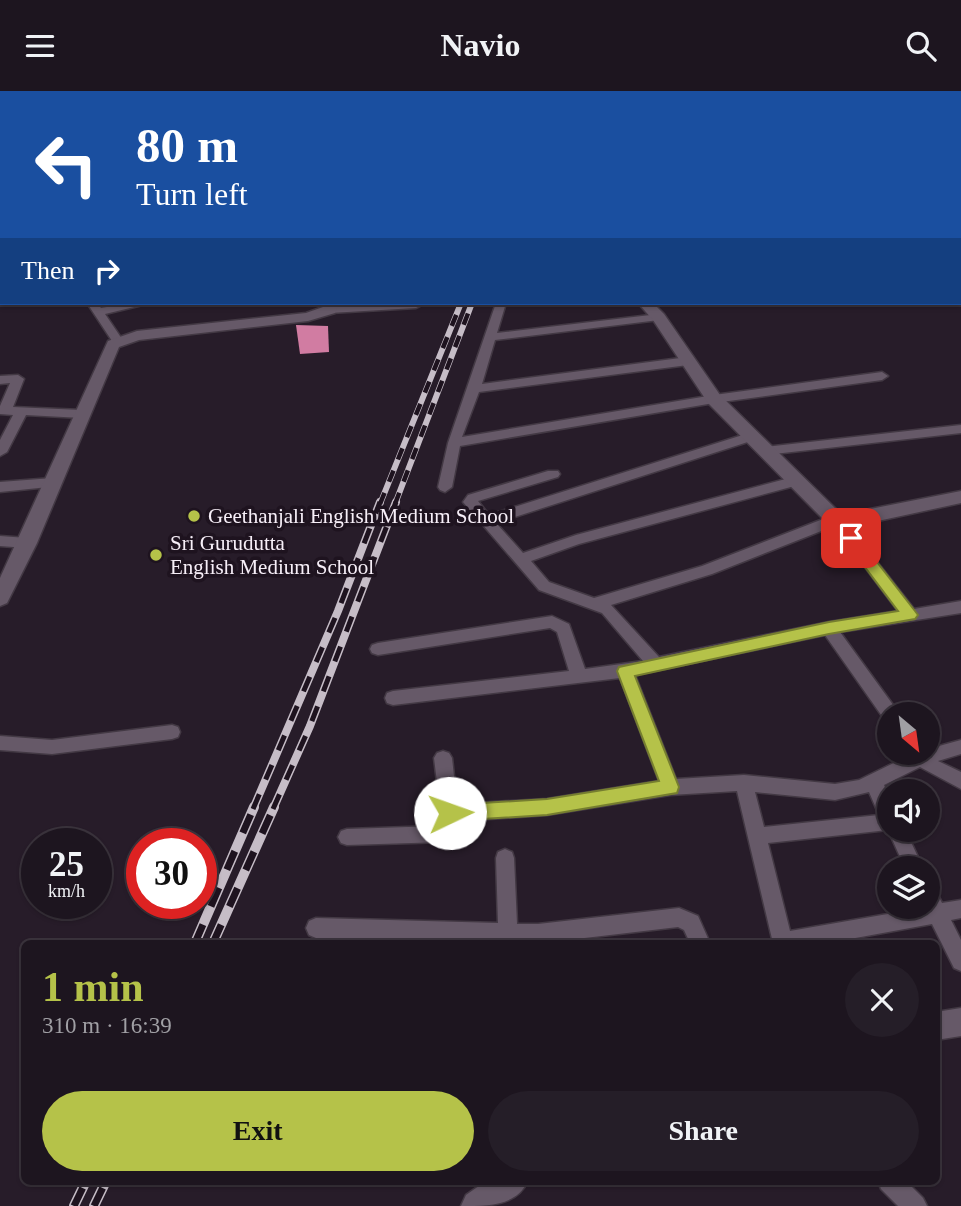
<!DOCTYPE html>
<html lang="en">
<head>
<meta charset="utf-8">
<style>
	body { margin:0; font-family:"Times New Roman",serif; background:#251e28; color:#f1f3f6; height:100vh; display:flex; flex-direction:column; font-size:26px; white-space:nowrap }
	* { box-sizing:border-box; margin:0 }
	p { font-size:23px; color:#a09fa4 }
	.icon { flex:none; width:38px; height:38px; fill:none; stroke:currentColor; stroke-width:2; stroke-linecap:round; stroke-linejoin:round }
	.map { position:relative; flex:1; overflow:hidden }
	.details { position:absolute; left:21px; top:849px; width:919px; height:245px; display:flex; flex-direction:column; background:#1d151f; border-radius:10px; box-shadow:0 2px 5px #0004,0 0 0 2px #3b343d }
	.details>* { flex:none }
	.banner { position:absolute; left:0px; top:0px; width:962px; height:214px; box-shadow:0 2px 5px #0004,0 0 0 2px #3b343d; background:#1a4fa0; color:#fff; overflow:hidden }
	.needle { width:46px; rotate:151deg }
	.fabs { position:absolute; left:877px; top:611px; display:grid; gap:14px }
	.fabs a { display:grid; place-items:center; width:63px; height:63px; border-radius:50%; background:#1d151f; box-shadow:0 2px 5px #0004,0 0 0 2px #3b343d; font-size:35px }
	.speed { position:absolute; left:21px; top:737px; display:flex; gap:14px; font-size:35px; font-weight:700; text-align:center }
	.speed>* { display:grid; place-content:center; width:91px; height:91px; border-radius:50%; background:#1d151f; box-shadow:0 2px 5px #0004,0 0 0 2px #3b343d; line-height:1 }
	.speed small { font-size:18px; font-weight:400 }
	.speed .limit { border:10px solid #d22; background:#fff; color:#111 }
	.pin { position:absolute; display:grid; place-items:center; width:60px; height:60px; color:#fff; margin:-30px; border-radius:14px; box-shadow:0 4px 10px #0006 }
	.me { position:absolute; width:77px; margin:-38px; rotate:87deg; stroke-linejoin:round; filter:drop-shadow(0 0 5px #0008) }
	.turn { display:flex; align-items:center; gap:24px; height:147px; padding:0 21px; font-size:32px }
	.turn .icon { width:91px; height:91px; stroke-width:2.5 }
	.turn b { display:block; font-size:49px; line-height:60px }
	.then { display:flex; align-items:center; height:66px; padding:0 21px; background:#0003; gap:14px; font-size:26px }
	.round { display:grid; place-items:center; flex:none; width:74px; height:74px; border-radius:37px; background:#251e28 }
	.overview { display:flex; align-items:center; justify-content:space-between; height:119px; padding:0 21px }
	h1 { font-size:42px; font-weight:800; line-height:52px; color:#b5c249 }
	.primary-button { display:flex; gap:14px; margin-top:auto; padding:14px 21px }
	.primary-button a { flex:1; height:80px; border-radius:42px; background:#b5c249; color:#111; font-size:28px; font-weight:800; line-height:80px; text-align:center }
	.primary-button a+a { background:#251e28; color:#f1f3f6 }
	header { display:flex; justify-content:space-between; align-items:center; height:91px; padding:0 21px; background:#1d151f; font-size:32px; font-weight:800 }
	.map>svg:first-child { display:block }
</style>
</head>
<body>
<header><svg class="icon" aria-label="menu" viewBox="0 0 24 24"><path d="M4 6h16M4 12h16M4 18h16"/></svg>Navio<svg class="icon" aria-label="search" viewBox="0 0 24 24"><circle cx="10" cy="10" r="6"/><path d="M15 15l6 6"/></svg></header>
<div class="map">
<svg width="961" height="1115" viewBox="0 0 961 1115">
	<rect width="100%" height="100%" fill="#271c29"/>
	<polygon fill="#d17ca2" points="296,234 328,235 329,261 300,263"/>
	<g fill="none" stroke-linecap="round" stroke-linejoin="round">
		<defs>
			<g id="street">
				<rect x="69" y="0" width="8" height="2"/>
				<polygon points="140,0 167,0 138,2"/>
				<polygon points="412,0 439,0 410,2"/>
				<polygon points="660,0 677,0 658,2"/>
				<polygon points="685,0 694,0 696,2 686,2"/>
				<polygon points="776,0 796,0 774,2"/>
				<polygon points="817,0 826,0 827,2 818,2"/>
				<rect x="0" y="60" width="2" height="6"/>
				<rect x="0" y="100" width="2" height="6"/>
				<polygon points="2,136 2,143 0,143 0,137"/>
				<polygon points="0,202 2,202 0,209"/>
				<polygon points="87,212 97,212 101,217 130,212 151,212 105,223 124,251 118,254 114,253"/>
				<polygon points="398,212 420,212 422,214 416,217 330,222 324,219 330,216"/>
				<polygon points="496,212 506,212 497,242 659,223 665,226 659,229 495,249 482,293 688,266 694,270 688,274 479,301 462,346 714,304 882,281 888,285 882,289 714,312 460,355 452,396 445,401 440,399 438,396 448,352"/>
				<polygon points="18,284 24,288 13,316 82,319 88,323 82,327 26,324 7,361 0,365 0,349 13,324 0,323 0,315 10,292 0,293 0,285"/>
				<polygon points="961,334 961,342 765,364 758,360 765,356"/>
				<path d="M749,342l5,1v6l-258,83 27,30 53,-18 221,-59 7,5 -2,3 -223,60 -48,17 18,21 45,16 108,-32 134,-52 5,2 73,93 47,-8v12l-121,19 56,77 2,5h-9v7l-5,-2 -59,-84 -190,40 41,104 68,-4 91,9 24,-4 51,-25 -1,-2h19v-4l33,-9v14l-23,7 23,11v17l-41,-22 -36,18 5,11v33h16l18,39h-18l-17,-38 -120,13 22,88 138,-24v-21l7,3 7,14 19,-3v18l-10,2 10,20v31l-7,-3 -22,-44 -104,19h-55l-36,-152 -67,4 -123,20 -87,6c1,9 -7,18 -16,21l-97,3 -6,-2 -3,-6 3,-6 6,-2 92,-3 3,-3 -8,-65 3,-5 6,-2 6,2 3,5 5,46 90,-5 112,-18 -39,-103 -227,27 -6,-2 -2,-5 2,-5 6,-2 176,-20 -12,-39 -7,-4 -172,27 -6,-2 -2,-4 2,-4 6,-2 174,-27 17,8 16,45 58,-8 -41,-48 -63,-23 -76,-88 5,-7 80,-24h10l2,3 -2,3 -80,24 11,14zM834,435l64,85 -69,11 -170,35 -48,-52 101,-31zM755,701l80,8 34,-8 10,23 -115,12z"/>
				<polygon points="53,387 58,389 60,392 58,395 0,401 0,391"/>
				<polygon points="0,445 27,447 34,452 27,457 0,455"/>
				<polygon points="172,634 178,636 180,641 178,646 172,648 52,663 0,659 0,645 52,649"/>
				<polygon points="505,758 512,761 514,767 517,833 538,833 679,817 698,825 710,852 690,852 684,839 678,836 542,852 316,847 309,844 306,837 309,830 316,827 498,832 496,767 498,761"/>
				<polygon points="878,1090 906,1090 923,1107 927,1115 898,1115 881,1098"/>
			</g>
			<g id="secondary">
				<rect x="305" y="0" width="10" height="2"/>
				<polygon points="572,0 582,0 571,2"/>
				<rect x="0" y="29" width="2" height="6"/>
				<polygon points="325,212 339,212 335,222 308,230 139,249 119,256 37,452 7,512 0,515 0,487 108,250 137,240 306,222 323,216"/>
				<polygon points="638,212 653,212 664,223 720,304 837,419 850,422 961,400 961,412 850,436 824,429 708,312 653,229"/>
				<polygon points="961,917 961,945 936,949 936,921"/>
				<path d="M486,1090h42c-12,25 -39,25 -67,25l5,-11z"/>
			</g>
		</defs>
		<use href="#street" stroke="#433944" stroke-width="3"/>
		<use href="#secondary" stroke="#433944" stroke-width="3"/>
		<use href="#street" fill="#665968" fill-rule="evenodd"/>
		<use href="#secondary" fill="#665968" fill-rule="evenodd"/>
		<defs>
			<g id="rail-far2">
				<polyline points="380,413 461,212"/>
				<polyline points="395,413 472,212"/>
			</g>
			<g id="rail-far1">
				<polyline points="253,718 338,520 380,411"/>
				<polyline points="273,718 310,635 396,411"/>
			</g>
			<g id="rail">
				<polyline points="195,852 254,716"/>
				<polyline points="213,852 274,716"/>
				<polyline points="74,1115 86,1090"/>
				<polyline points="94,1115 106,1090"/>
			</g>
		</defs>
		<use href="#rail-far2" stroke="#c6bdc7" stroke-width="6"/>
		<use href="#rail-far1" stroke="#c6bdc7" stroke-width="8"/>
		<use href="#rail" stroke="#c6bdc7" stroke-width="10"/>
		<use href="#rail-far2" stroke="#1e131f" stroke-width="4.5" stroke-dasharray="12" stroke-linecap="butt"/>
		<use href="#rail-far1" stroke="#1e131f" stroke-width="5" stroke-dasharray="16" stroke-linecap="butt"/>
		<use href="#rail" stroke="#1e131f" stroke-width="7" stroke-dasharray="20" stroke-linecap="butt"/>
	</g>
	<polygon fill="#b5c249" stroke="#767e2f" stroke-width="2" points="851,442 856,444 915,520 918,524 915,528 829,543 635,585 679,696 677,702 547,724 450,730 444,728 441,722 444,716 450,714 547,708 659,690 617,580 619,576 829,531 898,520 846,451 844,447 846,444"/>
	<g fill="#b5c249" stroke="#1e131f" stroke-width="2.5">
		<circle cx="194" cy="425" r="7"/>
		<circle cx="156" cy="464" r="7"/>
	</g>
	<g text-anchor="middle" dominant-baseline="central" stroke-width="7" stroke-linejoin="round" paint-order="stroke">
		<g font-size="21" fill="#f7eff8" stroke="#1e131f" text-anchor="start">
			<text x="208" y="425">Geethanjali English Medium School</text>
			<text x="170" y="452">Sri Gurudutta<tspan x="170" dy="24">English Medium School</tspan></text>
		</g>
	</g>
</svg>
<div class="fabs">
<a><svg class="needle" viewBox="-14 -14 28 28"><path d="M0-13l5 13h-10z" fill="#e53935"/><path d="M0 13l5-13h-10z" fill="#a09fa4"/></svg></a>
<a><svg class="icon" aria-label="sound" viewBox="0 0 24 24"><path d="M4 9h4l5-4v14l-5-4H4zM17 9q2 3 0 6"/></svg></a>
<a><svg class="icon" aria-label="layers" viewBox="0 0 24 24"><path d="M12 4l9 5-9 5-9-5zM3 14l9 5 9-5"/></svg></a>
</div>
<div class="speed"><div>25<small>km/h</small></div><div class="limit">30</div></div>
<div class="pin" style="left:851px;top:447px;background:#d93025"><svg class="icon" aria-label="arrive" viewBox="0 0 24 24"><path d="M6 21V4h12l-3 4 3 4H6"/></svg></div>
<svg class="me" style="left:450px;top:722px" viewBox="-20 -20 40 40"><circle r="19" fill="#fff"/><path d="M0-13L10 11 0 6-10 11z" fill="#b5c249"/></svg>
<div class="banner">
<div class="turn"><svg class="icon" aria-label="left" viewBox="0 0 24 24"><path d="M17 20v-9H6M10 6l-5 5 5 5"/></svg><div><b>80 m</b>Turn left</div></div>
<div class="then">Then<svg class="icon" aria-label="right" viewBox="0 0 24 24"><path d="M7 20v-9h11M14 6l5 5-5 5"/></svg></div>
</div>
<section class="details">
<div class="overview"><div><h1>1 min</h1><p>310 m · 16:39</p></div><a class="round"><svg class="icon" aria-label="close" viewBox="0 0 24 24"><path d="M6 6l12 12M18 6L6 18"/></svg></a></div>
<div class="primary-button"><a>Exit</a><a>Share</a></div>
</section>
</div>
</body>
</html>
